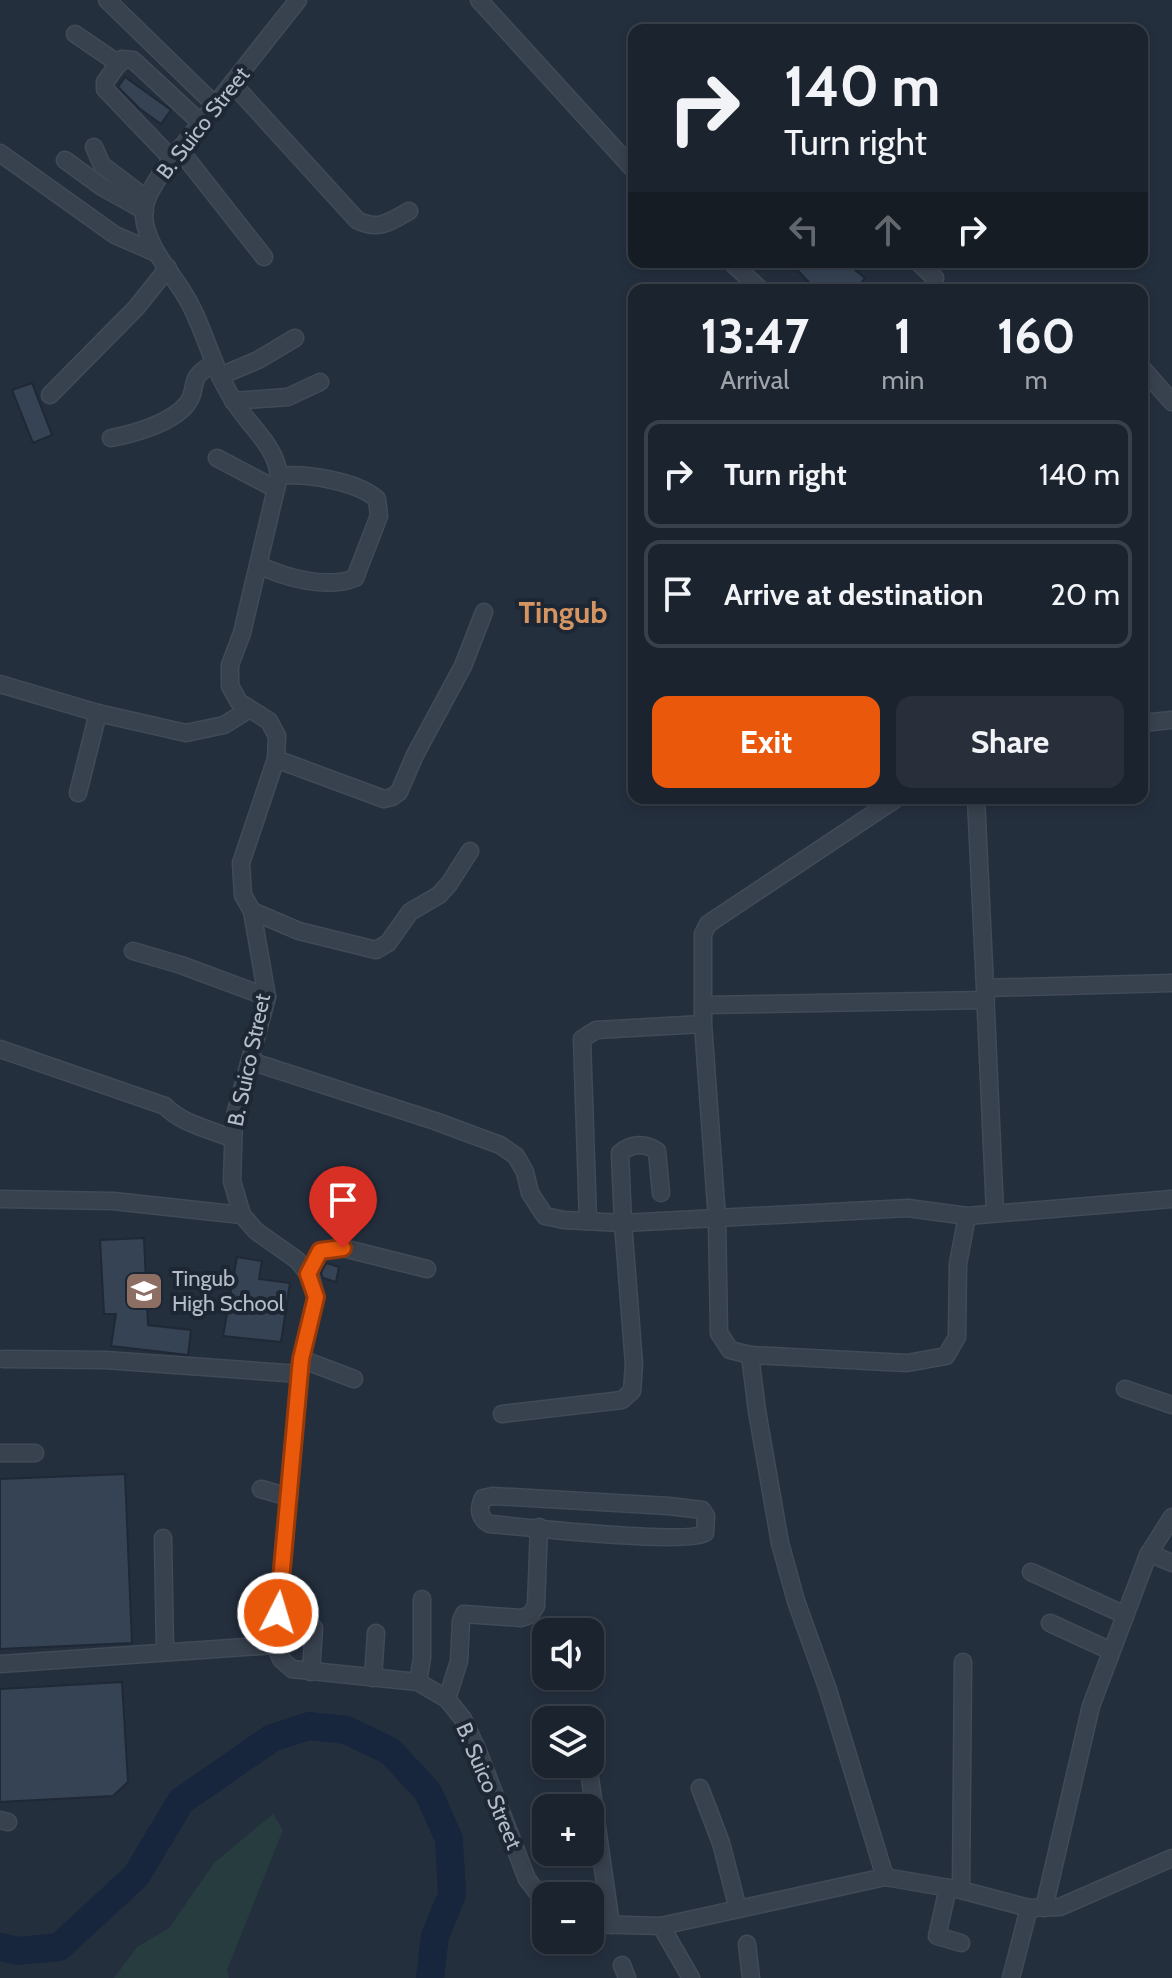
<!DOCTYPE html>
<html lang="en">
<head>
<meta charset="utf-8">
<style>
	body { margin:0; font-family:Cabin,sans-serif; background:#282f3a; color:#f1f3f6; height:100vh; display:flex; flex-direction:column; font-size:30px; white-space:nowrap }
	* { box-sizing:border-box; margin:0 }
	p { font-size:26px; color:#a0a4aa }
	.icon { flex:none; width:44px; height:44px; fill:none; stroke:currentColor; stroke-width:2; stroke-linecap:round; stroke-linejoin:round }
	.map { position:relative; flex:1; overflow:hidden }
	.panel { position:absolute; left:628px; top:284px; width:520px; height:520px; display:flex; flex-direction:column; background:#1b232e; border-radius:16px; box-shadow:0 4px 12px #0003,0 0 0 2px #39404a }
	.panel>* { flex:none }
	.banner { position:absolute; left:628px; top:24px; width:520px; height:244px; border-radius:16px; box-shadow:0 4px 12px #0003,0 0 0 2px #39404a; background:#1b232e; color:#f1f3f6; overflow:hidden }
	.fabs { position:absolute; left:532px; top:1618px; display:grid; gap:16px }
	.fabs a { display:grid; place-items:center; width:72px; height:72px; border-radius:16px; background:#1b232e; box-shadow:0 4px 12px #0003,0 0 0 2px #39404a; font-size:40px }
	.pin { position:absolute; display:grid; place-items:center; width:68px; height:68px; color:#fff; margin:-82px -34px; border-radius:50% 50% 50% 0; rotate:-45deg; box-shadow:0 0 8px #0007 }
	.pin .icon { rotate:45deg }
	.me { position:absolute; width:88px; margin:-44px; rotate:5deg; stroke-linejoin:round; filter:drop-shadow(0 0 6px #0008) }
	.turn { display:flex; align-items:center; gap:28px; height:168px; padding:0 24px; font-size:36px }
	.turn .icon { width:104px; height:104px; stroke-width:2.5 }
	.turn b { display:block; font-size:56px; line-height:68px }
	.lanes { display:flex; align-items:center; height:76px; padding:0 24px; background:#0003; justify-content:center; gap:40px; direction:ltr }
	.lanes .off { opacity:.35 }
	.eta { display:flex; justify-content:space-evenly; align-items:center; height:136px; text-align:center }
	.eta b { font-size:48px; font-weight:800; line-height:56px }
	.cta { display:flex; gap:16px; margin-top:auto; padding:16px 24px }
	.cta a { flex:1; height:92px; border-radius:16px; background:#ea580c; color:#fff; font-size:32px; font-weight:800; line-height:92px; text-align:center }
	.cta a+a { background:#282f3a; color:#f1f3f6 }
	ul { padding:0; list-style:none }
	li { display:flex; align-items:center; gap:24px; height:108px; margin:0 16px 12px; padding:0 8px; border:4px solid #39404a; border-radius:16px }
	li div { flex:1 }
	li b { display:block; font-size:30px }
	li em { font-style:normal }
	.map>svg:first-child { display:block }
</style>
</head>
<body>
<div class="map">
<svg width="1172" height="1978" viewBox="0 0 1172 1978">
	<rect width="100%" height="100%" fill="#242f3e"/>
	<polygon fill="#263c3f" points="273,1814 283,1830 227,1970 229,1978 114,1978 137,1947 169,1928 214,1863"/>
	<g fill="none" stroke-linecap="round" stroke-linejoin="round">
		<polyline stroke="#17263c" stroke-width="28" points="0,1947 18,1951 59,1947 136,1876 181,1801 272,1738 309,1726 346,1730 390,1751 428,1792 449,1839 452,1895 435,1936 430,1978"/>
	</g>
	<g fill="#364354" stroke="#1f2835" stroke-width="2">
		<polygon points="125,77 171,110 161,124 140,109 118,87"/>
		<polygon points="790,262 845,262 865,278 856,290 816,290"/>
		<polygon points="32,383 52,435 33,443 12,390"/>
		<polygon points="144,1238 148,1325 191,1330 188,1355 111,1346 116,1314 104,1314 100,1240"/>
		<polygon points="237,1257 262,1261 259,1279 290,1283 281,1342 223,1336"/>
		<polygon points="326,1263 339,1267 336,1282 323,1278 321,1273"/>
		<polygon points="125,1474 132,1643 0,1649 0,1479"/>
		<polygon points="122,1682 128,1782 113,1796 0,1802 0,1689"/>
	</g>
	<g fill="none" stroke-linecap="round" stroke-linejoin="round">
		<defs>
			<g id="minor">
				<polyline points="107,0 216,106"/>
				<path d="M298,0l-136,172c-8,13 -19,28 -18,45 4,36 33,59 48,91 15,30 22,62 40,90 15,27 44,46 47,78l-37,157 -12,32v21l9,16 30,19 8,15 -1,23 -35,104 2,32 9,16 15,86 -33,122 -2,62 10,34 14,16 41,29 14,17 5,20 -15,62 -26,286 6,14 11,10 126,13 29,17 16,20 14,30 50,130 19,25"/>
				<polyline points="479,0 634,170"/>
				<polyline points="75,34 119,64"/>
				<path d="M233,84l124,136c21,11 33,2 52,-9"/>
				<polyline points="94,147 102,165 147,199"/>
				<polyline points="179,149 264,257"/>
				<polyline points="0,153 115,235 154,252"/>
				<polyline points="172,159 105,89 105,82 122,59 133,60 201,123"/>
				<polyline points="65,160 102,187 145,211"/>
				<polyline points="731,262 761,290"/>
				<polyline points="918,262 935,278 931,290"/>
				<polyline points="1142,368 1172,402"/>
				<polyline points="220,376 258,360 295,338"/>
				<polyline points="50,395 136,308 168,268"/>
				<polyline points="233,401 288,397 320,382"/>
				<path d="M111,438c22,-4 61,-15 76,-34 13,-17 -2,-25 26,-40"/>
				<polyline points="217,458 276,489"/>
				<path d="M259,565c26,13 68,24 96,13l24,-62 -2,-17c-21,-18 -71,-26 -98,-23"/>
				<polyline points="0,684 98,713 186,733 224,725 248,710"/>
				<polyline points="1142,723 1172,720"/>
				<polyline points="276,759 384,799 392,797 399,792 415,755 463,666 484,612"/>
				<polyline points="78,793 98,713"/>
				<polyline points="976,798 985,988 1172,983"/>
				<polyline points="252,911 299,931 376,950 388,943 410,912 439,895 449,884 470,851"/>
				<polyline points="133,951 181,965 267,997"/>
				<polyline points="985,990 995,1213"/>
				<polyline points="703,1005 986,1000"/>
				<path d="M0,1049l165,57c17,18 45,23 68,33"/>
				<polyline points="250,1061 435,1121 500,1145 516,1156 525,1172 530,1193 545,1216 564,1220 623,1223 908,1208 967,1216 1172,1199"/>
				<polyline points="0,1199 113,1201 242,1215"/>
				<polyline points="588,1221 582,1039 596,1030 703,1024"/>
				<polyline points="308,1274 320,1251 343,1248 427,1269"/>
				<polyline points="750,1355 730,1350 719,1333 717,1219 703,1024 703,934 708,924 897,798"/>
				<polyline points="3,1359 105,1360 300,1374"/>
				<polyline points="301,1359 354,1379"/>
				<polyline points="1125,1389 1172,1405"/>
				<path d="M502,1414l120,-14 10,-9 2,-27 -11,-141 -3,-70c12,-10 25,-10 37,-2l4,42"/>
				<polyline points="0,1453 35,1453"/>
				<polyline points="261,1489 289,1497"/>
				<path d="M493,1496l176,10 33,4 4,6 -1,17c-17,12 -183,-6 -215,-9 -11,-5 -12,-15 -7,-26z"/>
				<polyline points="163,1538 165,1652"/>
				<polyline points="1149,1553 1172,1563"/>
				<polyline points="1031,1572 1125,1615"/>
				<polyline points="1050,1623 1111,1651"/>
				<polyline points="0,1664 275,1645"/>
				<polyline points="311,1672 314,1628"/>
				<polyline points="373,1678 376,1633"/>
				<polyline points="418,1682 422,1658 422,1599"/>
				<polyline points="447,1699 459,1661 461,1621 464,1614 521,1618 530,1615 536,1606 539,1527"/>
				<polyline points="588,1764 611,1925"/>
				<polyline points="700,1788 721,1843 738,1909"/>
				<polyline points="0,1820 8,1822"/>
				<polyline points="885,1877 828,1690 796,1601 780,1543 757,1411 750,1355 907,1363 946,1356 957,1337 958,1264 967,1216"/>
				<polyline points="948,1888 937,1936 961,1943"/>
				<polyline points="961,1890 963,1662"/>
				<polyline points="1044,1908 1091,1706 1148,1555 1172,1517"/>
				<polyline points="590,1924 661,1926 885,1877 961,1890 1029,1908 1060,1907 1172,1858"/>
				<polyline points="661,1926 691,1978"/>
				<polyline points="747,1944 751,1978"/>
				<polyline points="622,1965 627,1978"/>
				<polyline points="1011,1978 1029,1908"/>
			</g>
		</defs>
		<use href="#minor" stroke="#414a57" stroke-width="19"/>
		<use href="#minor" stroke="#38414e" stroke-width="16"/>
	</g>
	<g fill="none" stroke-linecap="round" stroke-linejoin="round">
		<defs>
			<polyline id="route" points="278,1613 301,1359 316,1297 308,1274 320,1251 343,1248"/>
		</defs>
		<use href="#route" stroke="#983908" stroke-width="20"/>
		<use href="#route" stroke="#ea580c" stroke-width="14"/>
	</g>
	<defs>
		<symbol id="school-square" viewBox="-11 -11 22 22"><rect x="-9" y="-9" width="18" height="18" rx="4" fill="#8d6e63" stroke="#1d2633"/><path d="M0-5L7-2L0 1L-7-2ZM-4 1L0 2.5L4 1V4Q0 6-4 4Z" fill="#fff"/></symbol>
	</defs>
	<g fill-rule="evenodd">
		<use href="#school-square" x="122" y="1269" width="44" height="44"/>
	</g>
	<g text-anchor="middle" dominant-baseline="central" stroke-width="8" stroke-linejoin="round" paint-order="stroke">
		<g font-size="22" fill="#b4bcc9" stroke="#1d2633">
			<text transform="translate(203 123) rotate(-52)">B. Suico Street</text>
			<text transform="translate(249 1060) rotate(-78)">B. Suico Street</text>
			<text transform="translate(489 1786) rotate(67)">B. Suico Street</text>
		</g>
		<g font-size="22" fill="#b4bcc9" stroke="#1d2633" text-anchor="start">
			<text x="172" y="1278">Tingub<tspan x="172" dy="25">High School</tspan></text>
		</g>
		<g font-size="30" font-weight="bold" fill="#d59563" stroke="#1d2633">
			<text x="563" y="612">Tingub</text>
		</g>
	</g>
</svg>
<div class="fabs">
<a><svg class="icon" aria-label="sound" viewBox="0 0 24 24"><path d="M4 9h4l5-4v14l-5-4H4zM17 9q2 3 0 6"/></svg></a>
<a><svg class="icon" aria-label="layers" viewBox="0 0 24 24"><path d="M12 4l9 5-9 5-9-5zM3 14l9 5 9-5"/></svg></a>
<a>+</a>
<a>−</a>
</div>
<div class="pin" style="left:343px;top:1248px;background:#d93025"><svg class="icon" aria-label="arrive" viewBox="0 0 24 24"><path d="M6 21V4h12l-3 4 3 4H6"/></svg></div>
<svg class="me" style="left:278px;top:1613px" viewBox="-20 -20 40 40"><circle r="17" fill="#ea580c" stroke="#fff" stroke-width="3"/><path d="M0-11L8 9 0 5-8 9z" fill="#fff"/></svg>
<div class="banner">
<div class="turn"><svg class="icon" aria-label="right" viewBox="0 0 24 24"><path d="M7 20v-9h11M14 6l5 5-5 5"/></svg><div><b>140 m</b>Turn right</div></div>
<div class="lanes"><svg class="icon off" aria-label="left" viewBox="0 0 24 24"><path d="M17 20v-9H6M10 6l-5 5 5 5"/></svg><svg class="icon off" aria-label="ahead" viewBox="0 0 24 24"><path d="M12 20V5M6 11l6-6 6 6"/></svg><svg class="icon" aria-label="right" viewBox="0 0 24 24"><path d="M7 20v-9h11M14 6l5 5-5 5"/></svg></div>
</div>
<section class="panel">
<div class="eta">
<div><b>13:47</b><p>Arrival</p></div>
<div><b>1</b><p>min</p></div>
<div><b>160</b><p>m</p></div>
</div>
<ul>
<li><svg class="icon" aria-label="right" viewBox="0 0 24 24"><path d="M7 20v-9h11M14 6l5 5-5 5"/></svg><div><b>Turn right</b></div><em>140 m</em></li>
<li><svg class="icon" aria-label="arrive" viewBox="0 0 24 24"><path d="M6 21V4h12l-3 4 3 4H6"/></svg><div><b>Arrive at destination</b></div><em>20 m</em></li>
</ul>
<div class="cta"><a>Exit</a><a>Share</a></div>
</section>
</div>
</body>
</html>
